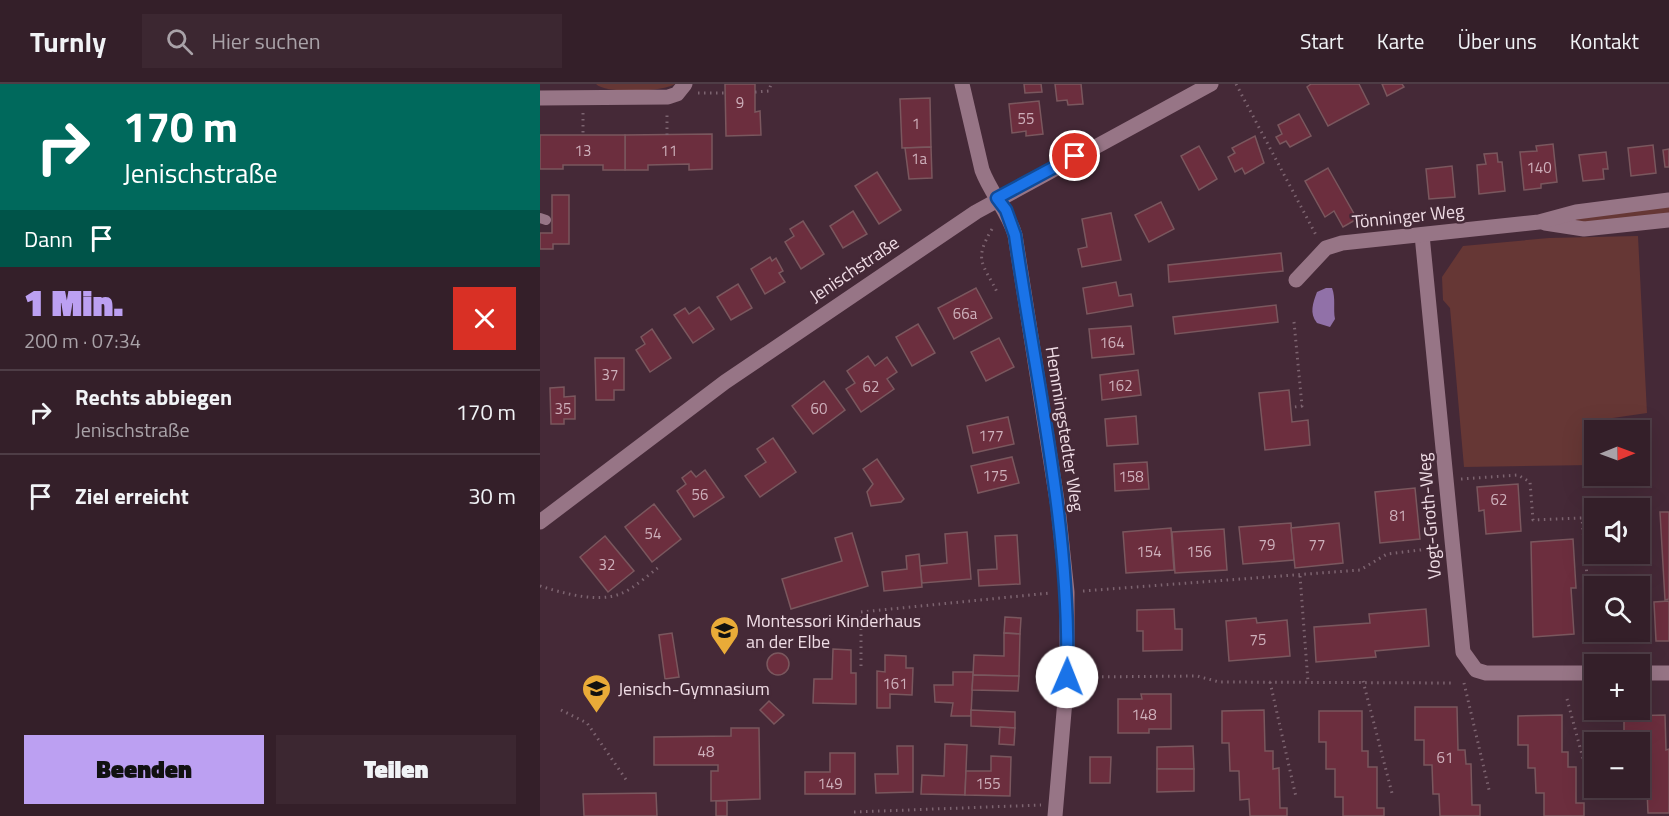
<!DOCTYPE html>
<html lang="de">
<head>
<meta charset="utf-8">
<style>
	body { margin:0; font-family:"Titillium Web",sans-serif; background:#3c2731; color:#f1f3f6; height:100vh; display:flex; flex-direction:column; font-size:22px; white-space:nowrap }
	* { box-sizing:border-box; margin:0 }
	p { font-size:20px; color:#a9a2a8 }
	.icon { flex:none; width:33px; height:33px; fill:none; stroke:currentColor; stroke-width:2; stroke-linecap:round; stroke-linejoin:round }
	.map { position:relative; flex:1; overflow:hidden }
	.details { display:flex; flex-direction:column; background:#341f29; width:540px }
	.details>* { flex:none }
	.banner { background:#00695c; color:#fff; overflow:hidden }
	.needle { width:39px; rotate:89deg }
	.tools { position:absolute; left:1044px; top:336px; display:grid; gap:12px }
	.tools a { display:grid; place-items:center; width:66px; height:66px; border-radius:0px; background:#341f29; box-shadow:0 6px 24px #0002,0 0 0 2px #4e3d46; font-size:30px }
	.pin { position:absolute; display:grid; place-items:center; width:51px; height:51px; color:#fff; margin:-26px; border:3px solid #fff; border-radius:50%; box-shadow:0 2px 6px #0007 }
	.me { position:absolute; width:66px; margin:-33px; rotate:1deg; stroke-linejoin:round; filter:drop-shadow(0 0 4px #0008) }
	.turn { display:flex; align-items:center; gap:21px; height:126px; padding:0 24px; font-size:27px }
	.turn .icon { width:78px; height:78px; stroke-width:2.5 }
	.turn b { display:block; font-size:42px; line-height:51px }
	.then { display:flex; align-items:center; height:57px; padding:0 24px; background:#0003; gap:12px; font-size:22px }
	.round { display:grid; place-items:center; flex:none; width:63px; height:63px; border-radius:0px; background:#3c2731 }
	.summary { display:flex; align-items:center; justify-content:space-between; height:102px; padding:0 24px }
	h1 { font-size:36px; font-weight:800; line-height:45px; color:#bca0f2 }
	.cta { display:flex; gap:12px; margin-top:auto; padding:12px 24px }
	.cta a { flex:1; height:69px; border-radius:0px; background:#bca0f2; color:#111; font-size:24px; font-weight:800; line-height:69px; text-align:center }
	.cta a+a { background:#3c2731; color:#f1f3f6 }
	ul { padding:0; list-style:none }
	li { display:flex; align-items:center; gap:18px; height:84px; padding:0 24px; border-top:2px solid #4e3d46 }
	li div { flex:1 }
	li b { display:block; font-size:22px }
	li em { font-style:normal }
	header { display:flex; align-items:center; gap:36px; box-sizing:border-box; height:84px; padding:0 30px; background:#341f29; border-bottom:2px solid #4e3d46 }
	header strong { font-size:28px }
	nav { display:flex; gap:33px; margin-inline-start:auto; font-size:21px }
	.search { width:420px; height:54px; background:#3c2731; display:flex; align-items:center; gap:15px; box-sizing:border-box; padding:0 21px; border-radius:0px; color:#a9a2a8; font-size:22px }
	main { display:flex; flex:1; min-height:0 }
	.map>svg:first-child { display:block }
</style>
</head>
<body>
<header>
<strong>Turnly</strong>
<div class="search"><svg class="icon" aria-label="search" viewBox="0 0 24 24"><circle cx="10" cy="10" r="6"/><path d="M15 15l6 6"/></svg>Hier suchen</div>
<nav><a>Start</a><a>Karte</a><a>Über uns</a><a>Kontakt</a></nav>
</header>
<main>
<section class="details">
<div class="banner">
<div class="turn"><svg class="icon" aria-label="right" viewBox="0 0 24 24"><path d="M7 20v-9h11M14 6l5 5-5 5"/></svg><div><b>170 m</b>Jenischstraße</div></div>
<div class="then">Dann<svg class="icon" aria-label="arrive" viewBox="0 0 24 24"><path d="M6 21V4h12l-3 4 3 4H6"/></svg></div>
</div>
<div class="summary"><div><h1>1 Min.</h1><p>200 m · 07:34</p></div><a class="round" style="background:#d93025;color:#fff"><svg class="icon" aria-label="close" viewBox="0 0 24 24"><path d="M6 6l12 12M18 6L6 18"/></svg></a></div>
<ul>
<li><svg class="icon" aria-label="right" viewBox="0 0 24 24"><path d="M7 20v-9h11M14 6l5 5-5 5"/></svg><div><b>Rechts abbiegen</b><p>Jenischstraße</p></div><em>170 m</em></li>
<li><svg class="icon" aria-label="arrive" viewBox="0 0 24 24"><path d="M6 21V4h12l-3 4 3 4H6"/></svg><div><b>Ziel erreicht</b></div><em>30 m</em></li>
</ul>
<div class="cta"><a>Beenden</a><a>Teilen</a></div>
</section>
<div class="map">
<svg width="1129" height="732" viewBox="0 0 1129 732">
	<rect width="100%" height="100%" fill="#452937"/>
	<g fill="#663735">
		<path d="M56,0h79c-12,8 -70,10 -79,0z"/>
		<polygon points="1129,121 1129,132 1047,141 1030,134"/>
		<polygon points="1098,152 1107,329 1059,336 1058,346 1054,346 1054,381 924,383 910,224 903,216 902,193 923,162 1009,154"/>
	</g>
	<path fill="#9171a8" d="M786,204h6c4,10 1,21 3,31l-5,8 -13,-4c-8,-10 -4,-20 0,-31z"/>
	<g fill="#6c2e3e" stroke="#7a575e" stroke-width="1.5">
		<polygon points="185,0 215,0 215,28 220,27 221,51 186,52"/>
		<polygon points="484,0 501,0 502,8 485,9"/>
		<polygon points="515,0 541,0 543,20 528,21 527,16 517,17"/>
		<polygon points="771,0 819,0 829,20 788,42 767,3"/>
		<polygon points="842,0 862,0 864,3 847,12"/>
		<polygon points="390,14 391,63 362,64 360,15"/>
		<polygon points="499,17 503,50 486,52 486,47 472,49 469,20"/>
		<polygon points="759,30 771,52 750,63 746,57 740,60 736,53 742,50 738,41"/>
		<polygon points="172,50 172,85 149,86 149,80 108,81 108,86 85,86 85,51"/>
		<polygon points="0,51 85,51 85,86 63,86 63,81 23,81 23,85 0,85"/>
		<polygon points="715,52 724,79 705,90 702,84 695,88 688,73 695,69 692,64"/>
		<polygon points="1013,60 1017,98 1001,100 1001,104 984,106 980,68 997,67 996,62"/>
		<polygon points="1113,61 1116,89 1091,92 1088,64"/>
		<polygon points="659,62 677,95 659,106 641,72"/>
		<polygon points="391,63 392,94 369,95 365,64"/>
		<polygon points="1129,65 1129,83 1125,83 1123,66"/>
		<polygon points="1066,68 1068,85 1063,85 1064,95 1043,97 1039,71"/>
		<polygon points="957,69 958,78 962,78 965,107 939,110 937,81 946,80 944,70"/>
		<polygon points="912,82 915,113 889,115 886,85"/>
		<polygon points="788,84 817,135 803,143 794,127 785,133 765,97"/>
		<polygon points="337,88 361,126 339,140 315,102"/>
		<polygon points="12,111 29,111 29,160 13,160 13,165 0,165 0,149 12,149"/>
		<polygon points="621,118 634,145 609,158 595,131"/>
		<polygon points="313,127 327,150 303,164 290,142"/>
		<polygon points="571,129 581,176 542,183 538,165 547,163 542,135"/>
		<polygon points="263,137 284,170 261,185 245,158 254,152 250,145"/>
		<polygon points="741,169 743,187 629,198 628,181"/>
		<polygon points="230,173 232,177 236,174 243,187 239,189 245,198 225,210 211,185"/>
		<polygon points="576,198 579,212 591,210 593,222 547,230 543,204"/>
		<polygon points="198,200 212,224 191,236 177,213"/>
		<polygon points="436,204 452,234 414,255 398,224"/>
		<polygon points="736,221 738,238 635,250 633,233"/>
		<polygon points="159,223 174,245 153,259 134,231 145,224 149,230"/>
		<polygon points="378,240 395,269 372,282 356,253"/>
		<polygon points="591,242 594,270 552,274 549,245"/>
		<polygon points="112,245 131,274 110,288 96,266 105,260 101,253"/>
		<polygon points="459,254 474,283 446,297 431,268"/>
		<polygon points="328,272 335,282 347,273 357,288 347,295 354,305 321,328 306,305 315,299 307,287"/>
		<polygon points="55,274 84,274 84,306 74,306 74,316 56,316"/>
		<polygon points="598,286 601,311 562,316 560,291"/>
		<polygon points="284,297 305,326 273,350 252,322"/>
		<polygon points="24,303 24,313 35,312 35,335 24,335 24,340 11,340 10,304"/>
		<polygon points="749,306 752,338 768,336 770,361 725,366 719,309"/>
		<polygon points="596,332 598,360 567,362 565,335"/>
		<polygon points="468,333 474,360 433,369 427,342"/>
		<polygon points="233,354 256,388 220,413 205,392 226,378 217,365"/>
		<polygon points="472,373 479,399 438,409 431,382"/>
		<polygon points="337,375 364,415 361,418 331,422 327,408 333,400 323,385"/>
		<polygon points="607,378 609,405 575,407 574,380"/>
		<polygon points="165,386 184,413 154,433 137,407 146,400 142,394 151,387 156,393"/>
		<polygon points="978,400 981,447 946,450 944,426 939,427 937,403"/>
		<polygon points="875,404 880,455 840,459 835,408"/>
		<polygon points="114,420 141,455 112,478 85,443"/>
		<polygon points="1120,428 1129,428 1129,515 1125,516"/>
		<polygon points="751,439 754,476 703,480 699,443"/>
		<polygon points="799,439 803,479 755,484 751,444"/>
		<polygon points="631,444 634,486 586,489 583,448"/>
		<polygon points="684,445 687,486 635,489 632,448"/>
		<polygon points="427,448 431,495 382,499 380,482 407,479 405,450"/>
		<polygon points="312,449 328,502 251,525 242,495 302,477 295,454"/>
		<polygon points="477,451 480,500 439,502 438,486 457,485 455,452"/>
		<polygon points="65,452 94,487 68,508 40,473"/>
		<polygon points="1033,455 1036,504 1031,504 1034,550 993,553 991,458"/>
		<polygon points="379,470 382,503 344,507 342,488 367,485 366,472"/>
		<polygon points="1129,517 1129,557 1116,557 1114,518"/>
		<polygon points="634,525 635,545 642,545 642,566 603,567 603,547 597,547 597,526"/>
		<polygon points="886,525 889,562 835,567 836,573 776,578 774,543 830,539 829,530"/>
		<polygon points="465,533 481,534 480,550 464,549"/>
		<polygon points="716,534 717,539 747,536 750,572 689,577 686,537"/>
		<polygon points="132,549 139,593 125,595 119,551"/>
		<polygon points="464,549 480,550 479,592 433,591 434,571 464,572"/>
		<polygon points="293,565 311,566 311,589 316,589 316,620 273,619 274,595 292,595"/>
		<circle cx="238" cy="580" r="11"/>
		<polygon points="345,571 366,572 366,584 373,584 372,611 350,610 350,624 337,624 337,587 345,588"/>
		<polygon points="413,588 433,588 431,632 411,632 413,619 395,618 394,601 413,601"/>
		<polygon points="433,591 479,592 478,607 432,606"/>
		<polygon points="601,610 631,610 631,645 609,645 609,649 578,649 578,615 602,615"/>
		<polygon points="229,617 244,631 234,640 220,626"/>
		<polygon points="875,623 917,623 918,666 925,666 926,680 931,680 932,721 940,721 940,732 900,732 899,710 893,710 892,681 884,681 884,656 875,656"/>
		<polygon points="431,626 475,628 475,644 431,642"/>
		<polygon points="724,626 725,667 733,667 733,685 739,684 740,724 747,724 747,732 710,732 709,715 700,716 699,687 690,687 689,659 682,659 682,627"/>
		<polygon points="779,627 822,627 822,667 828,667 828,683 837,683 837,724 844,724 844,732 803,732 803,713 795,713 795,685 786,685 786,658 779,658"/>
		<polygon points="1022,631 1022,668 1028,668 1028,683 1036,683 1036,719 1044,719 1044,732 1004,732 1004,709 996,709 995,684 988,684 988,661 978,661 978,632"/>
		<polygon points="1125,631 1126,666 1129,665 1129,729 1108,729 1107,706 1101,706 1100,658 1084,657 1084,632"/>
		<polygon points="460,643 475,644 474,661 459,660"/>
		<polygon points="191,644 219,644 220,715 171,717 171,687 178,687 178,681 114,681 114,653 191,652"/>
		<polygon points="405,660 427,661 425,711 381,710 382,691 404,692"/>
		<polygon points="357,662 373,662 373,708 336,709 335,690 358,690"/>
		<polygon points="653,662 654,685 617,685 617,663"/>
		<polygon points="290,669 315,669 315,710 265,710 265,688 290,688"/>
		<polygon points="451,672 471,673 470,712 425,711 426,687 451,687"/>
		<polygon points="550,673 571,673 570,699 550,699"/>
		<polygon points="617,685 654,685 654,707 617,708"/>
		<polygon points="116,709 117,732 44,732 43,710"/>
		<rect x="176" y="717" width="11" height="15"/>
	</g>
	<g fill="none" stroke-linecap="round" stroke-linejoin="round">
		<g stroke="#7d6470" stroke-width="3" stroke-dasharray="1.5 4.5" stroke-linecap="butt">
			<polyline points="696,0 776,151"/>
			<polyline points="215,8 229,7 231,0"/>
			<polyline points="158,9 185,9"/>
			<polyline points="43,29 43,51"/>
			<polyline points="127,51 127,28"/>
			<path d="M452,145c-19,32 -9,34 6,65"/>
			<polyline points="754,238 762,322 754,323"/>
			<polyline points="921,395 978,391 990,398 993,436 1042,434 1053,562"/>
			<polyline points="760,492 768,598"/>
			<path d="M0,502c23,7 56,17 80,8 13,-5 27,-18 39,-27"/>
			<polyline points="543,507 820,486 847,470 897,464"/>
			<polyline points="321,582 321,528 510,509"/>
			<polyline points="544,593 657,592 679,598 913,599"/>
			<polyline points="823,597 853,713"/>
			<polyline points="730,598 756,713"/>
			<polyline points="924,599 950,710"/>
			<polyline points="1027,615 1052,708"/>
			<polyline points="21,626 47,639 87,697"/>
			<polyline points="314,728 501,721"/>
		</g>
		<polyline stroke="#977586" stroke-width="10" points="0,134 6,136"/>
		<g stroke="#977586" stroke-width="15">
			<path d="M422,0l20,86c9,24 26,41 33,65l43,272 9,85v85l-12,139"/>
			<polyline points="0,14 128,13 137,10 145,0"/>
			<polyline points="1005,139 1044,145 1129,136"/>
			<polyline points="882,151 923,568 936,586 946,589 1054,589"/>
			<polyline points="756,196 786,164 802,159 999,138 1036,128 1129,116"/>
			<polyline points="0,438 185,298 436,128 671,0"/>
			<polyline points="1100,589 1129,589"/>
		</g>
	</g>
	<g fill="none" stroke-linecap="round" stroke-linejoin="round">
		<defs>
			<path id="route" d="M527,593c4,-149 -31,-295 -52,-442l-9,-25 -9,-12 78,-42"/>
		</defs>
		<use href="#route" stroke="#114b97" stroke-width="15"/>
		<use href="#route" stroke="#1a73e8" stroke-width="10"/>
	</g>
	<defs>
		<symbol id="school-pin" viewBox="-11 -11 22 30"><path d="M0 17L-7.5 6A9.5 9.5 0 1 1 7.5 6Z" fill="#e9ab38" stroke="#452937"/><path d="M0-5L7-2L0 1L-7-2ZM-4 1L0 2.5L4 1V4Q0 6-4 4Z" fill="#111"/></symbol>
	</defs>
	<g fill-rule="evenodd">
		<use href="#school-pin" x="168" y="530" width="33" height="45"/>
		<use href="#school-pin" x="40" y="588" width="33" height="45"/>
	</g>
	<g text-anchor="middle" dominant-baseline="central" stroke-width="5" stroke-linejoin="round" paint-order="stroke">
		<g font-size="15" fill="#ceb0bb">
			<text x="200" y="18">9</text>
			<text x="486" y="34">55</text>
			<text x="376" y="39">1</text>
			<text x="43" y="66">13</text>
			<text x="129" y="66">11</text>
			<text x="379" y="74">1a</text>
			<text x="999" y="83">140</text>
			<text x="425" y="229">66a</text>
			<text x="572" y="258">164</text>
			<text x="70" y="290">37</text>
			<text x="580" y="301">162</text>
			<text x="331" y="302">62</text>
			<text x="23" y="324">35</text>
			<text x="279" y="324">60</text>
			<text x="451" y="351">177</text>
			<text x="455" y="391">175</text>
			<text x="591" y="392">158</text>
			<text x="160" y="410">56</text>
			<text x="959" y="415">62</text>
			<text x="858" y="431">81</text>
			<text x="113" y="449">54</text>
			<text x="727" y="460">79</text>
			<text x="777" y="460">77</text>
			<text x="609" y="467">154</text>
			<text x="659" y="467">156</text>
			<text x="67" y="480">32</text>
			<text x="718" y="555">75</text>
			<text x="355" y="599">161</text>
			<text x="604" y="630">148</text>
			<text x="166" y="667">48</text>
			<text x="905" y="673">61</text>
			<text x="290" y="699">149</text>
			<text x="448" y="699">155</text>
		</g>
		<g font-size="18" fill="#efdce5" stroke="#452937">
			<text transform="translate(868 132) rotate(-6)">Tönninger Weg</text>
			<text transform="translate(314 185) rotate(-34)">Jenischstraße</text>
			<text transform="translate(525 345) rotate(81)">Hemmingstedter Weg</text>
			<text transform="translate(889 432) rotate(-95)">Vogt-Groth-Weg</text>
		</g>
		<g font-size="18" fill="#efdce5" stroke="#452937" text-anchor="start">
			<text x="206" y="536">Montessori Kinderhaus<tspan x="206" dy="21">an der Elbe</tspan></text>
			<text x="78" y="604">Jenisch-Gymnasium</text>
		</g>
	</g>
</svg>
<div class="tools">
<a><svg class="needle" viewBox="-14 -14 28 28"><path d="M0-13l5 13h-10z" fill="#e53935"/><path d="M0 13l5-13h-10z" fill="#a9a2a8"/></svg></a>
<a><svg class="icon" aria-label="sound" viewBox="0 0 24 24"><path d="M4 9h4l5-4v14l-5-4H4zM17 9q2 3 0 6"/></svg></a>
<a><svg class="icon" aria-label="search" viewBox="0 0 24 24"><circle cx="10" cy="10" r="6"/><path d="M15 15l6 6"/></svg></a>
<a>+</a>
<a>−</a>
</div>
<div class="pin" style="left:535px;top:72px;background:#d93025"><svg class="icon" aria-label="arrive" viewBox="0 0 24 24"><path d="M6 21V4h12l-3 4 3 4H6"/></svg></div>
<svg class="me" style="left:527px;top:593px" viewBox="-20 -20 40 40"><circle r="19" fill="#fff"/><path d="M0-13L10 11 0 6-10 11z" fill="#1a73e8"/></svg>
</div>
</main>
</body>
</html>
